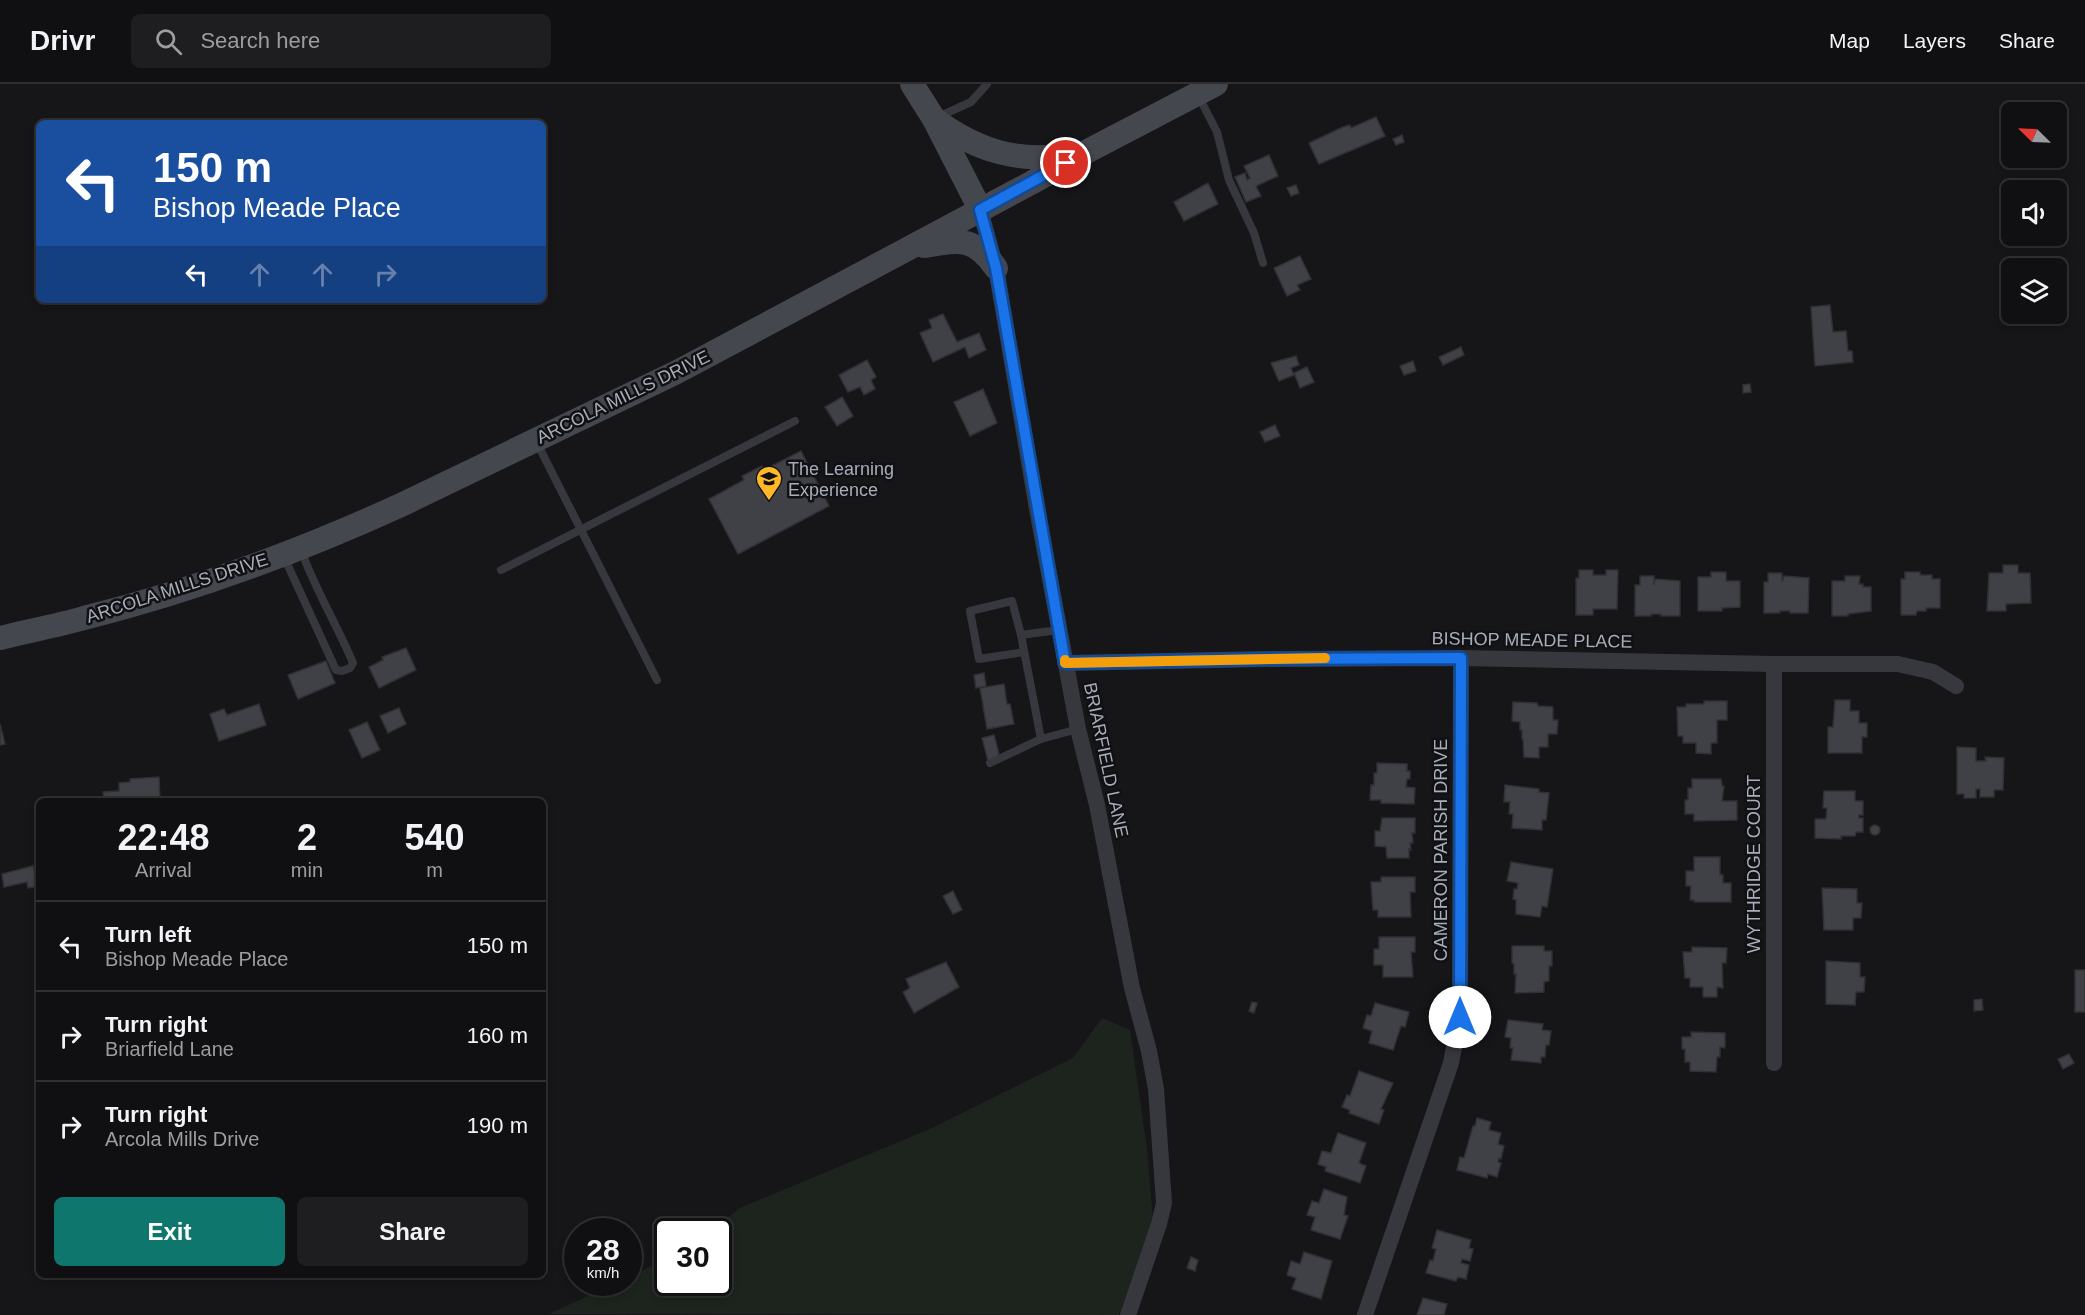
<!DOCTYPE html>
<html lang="en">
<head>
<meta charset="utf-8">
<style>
	body { margin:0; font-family:Arial,sans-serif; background:#1e1e21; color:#f1f3f6; height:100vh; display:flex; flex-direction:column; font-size:22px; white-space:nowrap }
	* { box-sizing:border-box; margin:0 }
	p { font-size:20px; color:#9c9da0 }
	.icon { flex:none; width:33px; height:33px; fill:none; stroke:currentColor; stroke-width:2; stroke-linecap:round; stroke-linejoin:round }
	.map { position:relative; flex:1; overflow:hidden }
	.drawer { position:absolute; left:36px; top:714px; width:510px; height:480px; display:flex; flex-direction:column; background:#101013; border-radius:9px; box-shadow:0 3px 9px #0003,0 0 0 2px #303033 }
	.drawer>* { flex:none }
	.top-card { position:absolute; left:36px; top:36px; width:510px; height:183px; border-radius:9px; box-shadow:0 3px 9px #0003,0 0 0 2px #303033; background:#1a4fa0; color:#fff; overflow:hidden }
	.needle { width:39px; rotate:294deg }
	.fabs { position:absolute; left:2001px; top:18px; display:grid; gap:12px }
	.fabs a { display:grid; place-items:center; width:66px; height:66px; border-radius:9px; background:#101013; box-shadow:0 3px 9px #0003,0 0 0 2px #303033; font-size:30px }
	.speed { position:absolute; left:564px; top:1134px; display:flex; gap:12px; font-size:30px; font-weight:700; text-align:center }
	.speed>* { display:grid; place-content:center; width:78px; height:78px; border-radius:50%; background:#101013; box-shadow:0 3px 9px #0003,0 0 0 2px #303033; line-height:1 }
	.speed small { font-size:15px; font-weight:400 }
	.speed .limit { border:3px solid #111; border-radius:9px; background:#fff; color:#111 }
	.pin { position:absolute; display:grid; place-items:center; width:51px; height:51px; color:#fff; margin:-26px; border:3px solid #fff; border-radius:50%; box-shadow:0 2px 6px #0007 }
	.me { position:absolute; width:66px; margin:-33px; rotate:0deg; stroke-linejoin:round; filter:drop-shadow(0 0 4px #0008) }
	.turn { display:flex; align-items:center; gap:21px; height:126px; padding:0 18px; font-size:27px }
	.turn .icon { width:78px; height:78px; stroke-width:2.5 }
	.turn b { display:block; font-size:42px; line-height:51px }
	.lanes { display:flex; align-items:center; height:57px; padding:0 18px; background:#0003; justify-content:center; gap:30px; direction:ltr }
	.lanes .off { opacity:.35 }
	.eta { display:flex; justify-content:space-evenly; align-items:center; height:102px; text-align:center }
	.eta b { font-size:36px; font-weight:700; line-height:42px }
	.action { display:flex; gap:12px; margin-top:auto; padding:12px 18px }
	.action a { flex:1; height:69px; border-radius:9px; background:#0f766e; color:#fff; font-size:24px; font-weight:700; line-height:69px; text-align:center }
	.action a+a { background:#1e1e21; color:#f1f3f6 }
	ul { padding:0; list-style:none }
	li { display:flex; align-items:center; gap:18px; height:90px; padding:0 18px; border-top:2px solid #303033 }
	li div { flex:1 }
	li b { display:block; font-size:22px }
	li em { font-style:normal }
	header { display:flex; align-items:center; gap:36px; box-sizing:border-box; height:84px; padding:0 30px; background:#101013; border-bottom:2px solid #303033 }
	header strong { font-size:28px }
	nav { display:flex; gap:33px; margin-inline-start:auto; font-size:21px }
	.search { width:420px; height:54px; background:#1e1e21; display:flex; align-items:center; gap:15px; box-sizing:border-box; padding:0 21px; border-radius:9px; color:#9c9da0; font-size:22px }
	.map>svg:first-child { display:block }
</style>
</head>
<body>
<header>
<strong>Drivr</strong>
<div class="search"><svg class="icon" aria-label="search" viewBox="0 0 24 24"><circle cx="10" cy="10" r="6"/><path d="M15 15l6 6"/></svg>Search here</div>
<nav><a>Map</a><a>Layers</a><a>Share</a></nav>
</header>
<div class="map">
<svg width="2085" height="1231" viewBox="0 0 2085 1231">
	<rect width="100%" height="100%" fill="#161619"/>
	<polygon fill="#1c241d" points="1102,934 1130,946 1147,1065 1153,1136 1119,1231 549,1230 616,1199 628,1198 629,1193 667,1174 668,1198 718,1198 718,1148 709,1147 742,1123 930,1045 1073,974"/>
	<g fill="#404146" stroke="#303035" stroke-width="1.5">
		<polygon points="1376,33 1385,52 1319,80 1309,59 1343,43 1350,41 1351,44"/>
		<polygon points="1402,51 1404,58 1396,61 1393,55"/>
		<polygon points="1269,71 1278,92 1256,102 1261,112 1246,118 1235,93 1245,89 1247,96 1250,94 1244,82"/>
		<polygon points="1208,99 1218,120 1184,137 1174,118"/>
		<polygon points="1296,101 1299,109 1291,112 1287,104"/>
		<polygon points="1300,172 1311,195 1297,201 1300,206 1287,212 1274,184"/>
		<polygon points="1830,221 1833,248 1846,247 1848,267 1852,267 1853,278 1815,282 1811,223"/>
		<polygon points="943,230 957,258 979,249 986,266 969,274 965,263 933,278 920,249 932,244 929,236"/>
		<polygon points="1461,263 1464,271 1443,281 1439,273"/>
		<polygon points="1296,272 1299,281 1291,284 1294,291 1279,297 1271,279"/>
		<polygon points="867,276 876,293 871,296 875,305 864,311 860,303 848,308 839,291"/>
		<polygon points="1413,277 1416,287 1404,291 1400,282"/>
		<polygon points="1307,283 1314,298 1300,304 1294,289"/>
		<polygon points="1750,300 1751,308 1743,309 1743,301"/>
		<polygon points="983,305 997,339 970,352 954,318"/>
		<polygon points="842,313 853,332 837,342 825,323"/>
		<polygon points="1275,341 1280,352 1265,358 1260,348"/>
		<polygon points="801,367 829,422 738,470 709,415 744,396 742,392 762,382 764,386"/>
		<polygon points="2003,481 2018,481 2018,489 2030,489 2031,519 2006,520 2006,527 1987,527 1989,489 2003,489"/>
		<polygon points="1579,486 1593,486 1593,491 1606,491 1606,486 1618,486 1617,525 1593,525 1593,531 1576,531 1576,494 1579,494"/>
		<polygon points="1711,488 1726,488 1726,497 1740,497 1740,523 1722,524 1722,527 1698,527 1698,493 1711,493"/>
		<polygon points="1905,488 1920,488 1920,491 1932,491 1932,495 1940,495 1940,524 1926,524 1926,527 1917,527 1916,531 1901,531 1901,495 1905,495"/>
		<polygon points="1768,489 1782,489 1782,498 1784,492 1809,494 1808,529 1790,529 1790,527 1780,527 1780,529 1764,529 1764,498 1768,498"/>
		<polygon points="1640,492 1654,492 1654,501 1655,495 1680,497 1680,532 1661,532 1661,530 1651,530 1651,532 1635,532 1635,501 1640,501"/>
		<polygon points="1845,492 1860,492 1859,500 1863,500 1863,503 1871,503 1871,527 1848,530 1848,532 1832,532 1832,497 1845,497"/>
		<polygon points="406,564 416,586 379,604 369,583 383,576 382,573"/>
		<polygon points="326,577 335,599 298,615 288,591"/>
		<polygon points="984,589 986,602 976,604 974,591"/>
		<polygon points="1004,600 1007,620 1010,620 1014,640 987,645 980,604"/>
		<polygon points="1835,616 1850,616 1850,627 1859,627 1859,639 1867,639 1867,653 1862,653 1862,669 1828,669 1828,643 1833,643"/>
		<polygon points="1704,617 1727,617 1727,636 1717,636 1717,659 1711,659 1711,670 1696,669 1696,659 1683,659 1683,652 1678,652 1677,623 1686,623 1686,620 1704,620"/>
		<polygon points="1513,618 1537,619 1538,622 1553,623 1553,636 1558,636 1557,650 1548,650 1548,663 1539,663 1539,674 1524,673 1523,655 1522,655 1522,646 1520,646 1520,638 1512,637"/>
		<polygon points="259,620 266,641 219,657 210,630 224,625 227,631"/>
		<polygon points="399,624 406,640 388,649 380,632"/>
		<polygon points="367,638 380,666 362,674 349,646"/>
		<polygon points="0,640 5,660 0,661"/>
		<polygon points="994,651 1000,674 988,677 982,654"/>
		<polygon points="1957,663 1976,664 1976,677 1986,677 1985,673 2004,674 2003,706 1994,706 1994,713 1980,713 1980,705 1976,705 1976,714 1964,714 1964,710 1957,710"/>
		<polygon points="1377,679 1407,680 1407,687 1410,687 1410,695 1407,695 1406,703 1415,704 1414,720 1381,719 1381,716 1370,716 1371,701 1374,701 1374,689 1377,689"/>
		<polygon points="159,693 160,716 104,717 103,708 119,707 119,699 130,698 130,695"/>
		<polygon points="1692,695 1721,695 1722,702 1724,702 1722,717 1737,717 1737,736 1694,737 1694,730 1685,730 1685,716 1688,716 1688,704 1692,704"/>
		<polygon points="1505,701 1539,705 1539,708 1549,709 1546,736 1542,736 1542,746 1512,744 1513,730 1509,730 1510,718 1504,718"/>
		<polygon points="1824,707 1855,707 1855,717 1863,717 1863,731 1859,731 1859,734 1863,734 1863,748 1856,748 1855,752 1841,752 1841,755 1815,754 1815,735 1826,735 1827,724 1823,724"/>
		<polygon points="1382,734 1415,734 1415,749 1412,749 1413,759 1410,759 1411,766 1409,765 1409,774 1387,774 1386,763 1375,762 1375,747 1380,747"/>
		<circle cx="1875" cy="746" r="5"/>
		<polygon points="1694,773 1720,773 1720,791 1723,791 1723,799 1731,799 1731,818 1694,818 1694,816 1690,816 1691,802 1686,802 1686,787 1694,787"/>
		<polygon points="1511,778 1553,785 1547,823 1542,822 1540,833 1516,830 1516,816 1513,815 1514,805 1517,805 1518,799 1507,797"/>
		<polygon points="33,782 38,802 28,804 27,798 4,803 2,790"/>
		<polygon points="1381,793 1415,793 1415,808 1410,808 1411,833 1378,833 1378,826 1373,826 1371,798 1381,798"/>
		<polygon points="1822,804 1857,805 1857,819 1862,819 1861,834 1853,834 1853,846 1824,846"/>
		<polygon points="953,807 962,826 953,830 943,812"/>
		<polygon points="1379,853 1415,853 1415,868 1411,868 1413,893 1383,893 1383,881 1374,881 1374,865 1379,865"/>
		<polygon points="1512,862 1544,862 1544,867 1552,867 1552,882 1549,882 1549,897 1544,898 1544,908 1515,909 1516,890 1514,890 1514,880 1512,879"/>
		<polygon points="1692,863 1727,864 1726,879 1722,879 1723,904 1717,903 1717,913 1703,913 1703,903 1690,903 1690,894 1685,894 1683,868 1692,868"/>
		<polygon points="1826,877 1860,879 1860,893 1865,893 1864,908 1856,908 1855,921 1826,920"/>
		<polygon points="946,878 959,903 914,929 903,908 910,904 906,895"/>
		<rect x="2075" y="886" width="10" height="42"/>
		<polygon points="1982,915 1983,926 1974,927 1974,916"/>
		<polygon points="1252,918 1257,919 1254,929 1249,927"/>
		<polygon points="1375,919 1409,928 1405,943 1401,942 1393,966 1369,959 1372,947 1363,944 1367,931 1371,932"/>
		<polygon points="1508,936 1543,940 1542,946 1551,947 1549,961 1546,961 1545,973 1541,973 1541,979 1511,976 1513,964 1510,964 1511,954 1505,953"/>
		<polygon points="1691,948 1725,949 1725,964 1720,963 1720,973 1717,973 1716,988 1690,987 1690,978 1685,978 1685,965 1682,965 1682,953 1691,953"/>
		<polygon points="2069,970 2074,979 2063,985 2058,975"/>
		<polygon points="1359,987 1393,999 1381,1025 1384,1026 1379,1040 1349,1029 1350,1026 1342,1023 1347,1011 1350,1012"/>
		<polygon points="1477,1034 1491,1038 1489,1046 1501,1049 1498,1060 1504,1062 1501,1075 1499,1074 1498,1078 1501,1079 1497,1093 1488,1090 1487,1094 1457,1086 1460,1073 1464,1074 1473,1042 1475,1042"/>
		<polygon points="1338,1049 1366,1059 1359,1079 1366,1082 1360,1099 1325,1087 1326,1083 1318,1080 1322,1067 1331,1069"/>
		<polygon points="1324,1105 1347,1113 1344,1131 1348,1132 1340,1155 1311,1146 1315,1133 1307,1131 1312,1117 1319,1119"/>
		<polygon points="1437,1146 1471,1156 1469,1164 1473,1165 1470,1177 1462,1175 1461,1179 1469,1181 1466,1195 1458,1193 1456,1197 1426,1189 1430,1176 1433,1177 1436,1165 1432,1164"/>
		<polygon points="1304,1168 1332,1177 1321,1215 1292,1205 1296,1194 1287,1191 1291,1177 1300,1180"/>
		<polygon points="1191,1173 1198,1176 1195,1187 1187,1184"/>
		<polygon points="1423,1214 1447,1220 1444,1231 1417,1231"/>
	</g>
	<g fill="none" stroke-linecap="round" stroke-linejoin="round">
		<g stroke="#37383e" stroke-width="8">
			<polyline points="1199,13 1217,48 1229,96 1254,149 1263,179"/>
			<polyline points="938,33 971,18 987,0"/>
			<polyline points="536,357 657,596"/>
			<path d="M284,473l52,113 6,1 8,-3 3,-5c-16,-38 -38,-74 -52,-113"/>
			<polyline points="501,486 795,337"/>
			<polyline points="1058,546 1021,551 1041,655 1078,645"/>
			<polyline points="1021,551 1012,517 970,527 979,575 1024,568"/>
			<polyline points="990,679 1041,655"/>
		</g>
		<g stroke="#37383e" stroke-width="16">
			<polyline points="980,125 996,184 1038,431 1078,645 1097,721 1132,904 1149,967 1156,1005 1164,1119 1159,1140 1128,1231"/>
			<polyline points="1065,579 1266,575 1461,574 1774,580 1898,580 1933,588 1956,602"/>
			<polyline points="1774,580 1774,979"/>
			<polyline points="1365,1231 1451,979 1460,933 1461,574"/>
		</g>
		<g stroke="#45474e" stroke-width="24">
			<polyline points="912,0 934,35 980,125"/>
			<path d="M934,35c43,32 85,45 139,35"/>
			<path d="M924,162c35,-6 50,-10 72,22"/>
			<path d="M0,554c28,-7 56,-12 84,-20 109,-27 216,-67 317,-113l276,-133 354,-189 53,-30 132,-69"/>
		</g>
	</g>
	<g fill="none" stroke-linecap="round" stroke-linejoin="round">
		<defs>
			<polyline id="route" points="1066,79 980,126 996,184 1065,579 1266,575 1461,574 1460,933"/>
		</defs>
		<use href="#route" stroke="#114b97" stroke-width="15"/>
		<use href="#route" stroke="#1a73e8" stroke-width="10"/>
		<polyline stroke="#f59e0b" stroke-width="10" points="1065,576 1065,579 1325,574"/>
	</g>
	<defs>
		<symbol id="school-pin" viewBox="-11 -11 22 30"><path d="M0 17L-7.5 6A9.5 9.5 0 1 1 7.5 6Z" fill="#ffb828" stroke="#111114"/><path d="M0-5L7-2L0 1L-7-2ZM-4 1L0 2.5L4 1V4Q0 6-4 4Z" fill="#111"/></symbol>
	</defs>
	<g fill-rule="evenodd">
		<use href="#school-pin" x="754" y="380" width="30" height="40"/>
	</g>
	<g text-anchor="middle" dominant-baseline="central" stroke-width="5" stroke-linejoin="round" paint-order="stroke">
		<g font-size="18" fill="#a7adba" stroke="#111114">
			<text transform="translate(623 313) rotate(-26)">ARCOLA MILLS DRIVE</text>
			<text transform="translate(177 504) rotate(-18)">ARCOLA MILLS DRIVE</text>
			<text transform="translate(1532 556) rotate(1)">BISHOP MEADE PLACE</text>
			<text transform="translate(1106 676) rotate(78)">BRIARFIELD LANE</text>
			<text transform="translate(1441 766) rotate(-90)">CAMERON PARISH DRIVE</text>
			<text transform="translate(1754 780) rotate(-90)">WYTHRIDGE COURT</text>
		</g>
		<g font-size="18" fill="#a7adba" stroke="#111114" text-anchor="start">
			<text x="788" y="385">The Learning<tspan x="788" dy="21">Experience</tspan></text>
		</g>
	</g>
</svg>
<div class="fabs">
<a><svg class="needle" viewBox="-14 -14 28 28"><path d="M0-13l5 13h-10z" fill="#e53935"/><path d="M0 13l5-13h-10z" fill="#9c9da0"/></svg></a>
<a><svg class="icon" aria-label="sound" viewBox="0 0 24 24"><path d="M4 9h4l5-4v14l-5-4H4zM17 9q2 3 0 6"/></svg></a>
<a><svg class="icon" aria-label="layers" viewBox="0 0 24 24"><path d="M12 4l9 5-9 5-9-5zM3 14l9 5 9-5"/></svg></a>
</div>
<div class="speed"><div>28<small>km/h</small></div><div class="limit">30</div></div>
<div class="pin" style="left:1066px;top:79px;background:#d93025"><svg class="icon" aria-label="arrive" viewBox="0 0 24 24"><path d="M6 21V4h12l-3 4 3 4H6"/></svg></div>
<svg class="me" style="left:1460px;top:933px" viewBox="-20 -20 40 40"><circle r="19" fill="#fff"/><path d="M0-13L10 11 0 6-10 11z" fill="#1a73e8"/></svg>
<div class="top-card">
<div class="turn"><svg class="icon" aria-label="left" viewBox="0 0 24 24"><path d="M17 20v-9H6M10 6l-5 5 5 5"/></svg><div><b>150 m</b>Bishop Meade Place</div></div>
<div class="lanes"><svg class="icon" aria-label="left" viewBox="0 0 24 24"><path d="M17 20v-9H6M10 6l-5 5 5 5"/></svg><svg class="icon off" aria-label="ahead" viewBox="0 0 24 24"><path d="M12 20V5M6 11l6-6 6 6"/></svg><svg class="icon off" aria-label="ahead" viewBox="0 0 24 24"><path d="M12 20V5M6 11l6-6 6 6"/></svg><svg class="icon off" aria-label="right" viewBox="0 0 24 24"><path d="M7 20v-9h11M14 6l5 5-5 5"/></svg></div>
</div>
<section class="drawer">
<div class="eta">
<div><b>22:48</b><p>Arrival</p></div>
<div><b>2</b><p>min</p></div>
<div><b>540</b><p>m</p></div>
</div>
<ul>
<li><svg class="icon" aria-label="left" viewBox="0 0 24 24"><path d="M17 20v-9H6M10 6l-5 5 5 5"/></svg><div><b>Turn left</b><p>Bishop Meade Place</p></div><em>150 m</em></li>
<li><svg class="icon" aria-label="right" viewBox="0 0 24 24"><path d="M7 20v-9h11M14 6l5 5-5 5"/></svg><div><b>Turn right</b><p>Briarfield Lane</p></div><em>160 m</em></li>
<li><svg class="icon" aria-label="right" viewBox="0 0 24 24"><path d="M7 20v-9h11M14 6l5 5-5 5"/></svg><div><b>Turn right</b><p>Arcola Mills Drive</p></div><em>190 m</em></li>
</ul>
<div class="action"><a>Exit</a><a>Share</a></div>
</section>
</div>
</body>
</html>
